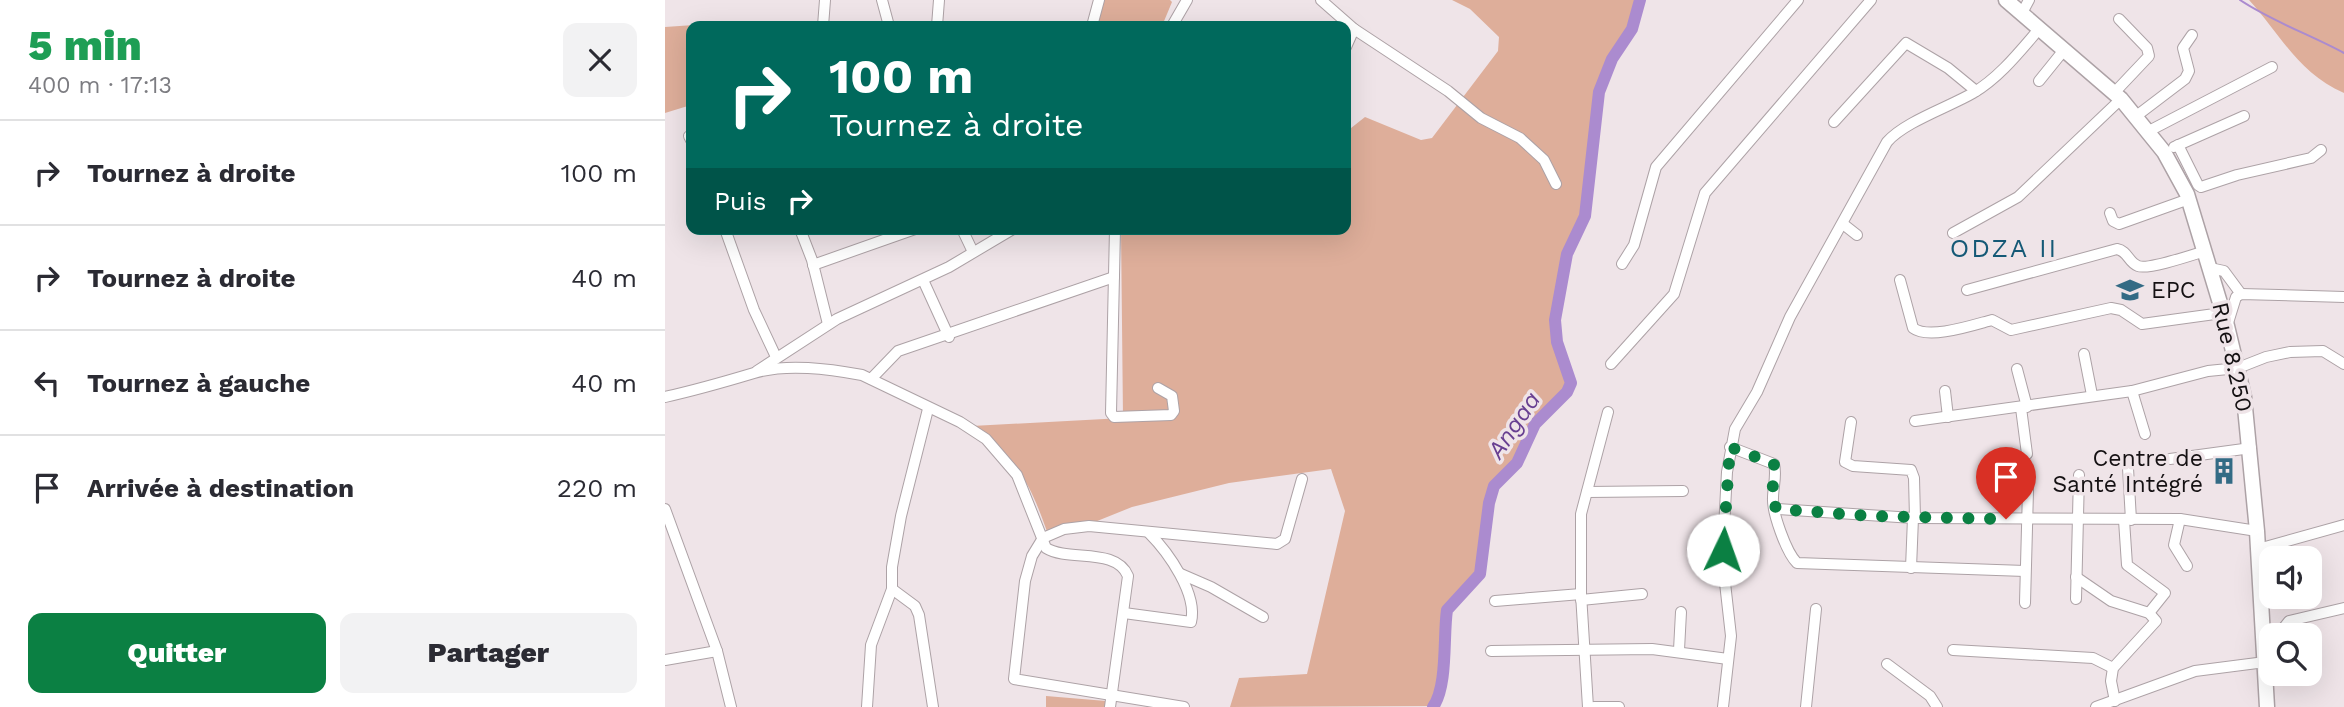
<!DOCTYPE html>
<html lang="fr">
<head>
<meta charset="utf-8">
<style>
	body { margin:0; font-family:"Work Sans",sans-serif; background:#f2f2f3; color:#2b2b33; height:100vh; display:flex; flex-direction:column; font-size:26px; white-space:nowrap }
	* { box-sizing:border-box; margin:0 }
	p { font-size:23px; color:#7c7c81 }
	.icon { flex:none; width:38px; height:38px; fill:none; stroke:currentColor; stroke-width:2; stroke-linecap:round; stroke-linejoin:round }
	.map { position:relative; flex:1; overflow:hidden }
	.drawer { display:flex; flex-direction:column; background:#fff; width:665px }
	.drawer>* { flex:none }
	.top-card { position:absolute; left:21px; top:21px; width:665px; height:214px; border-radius:14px; box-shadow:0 7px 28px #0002; background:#00695c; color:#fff; overflow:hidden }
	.controls { position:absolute; left:1594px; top:546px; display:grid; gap:14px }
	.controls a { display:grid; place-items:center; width:63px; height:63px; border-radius:14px; background:#fff; box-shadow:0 7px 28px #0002; font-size:35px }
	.pin { position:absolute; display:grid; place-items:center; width:60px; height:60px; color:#fff; margin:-72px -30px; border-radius:50% 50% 50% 0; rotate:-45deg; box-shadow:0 0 7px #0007 }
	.pin .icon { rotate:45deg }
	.me { position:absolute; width:77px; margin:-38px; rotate:3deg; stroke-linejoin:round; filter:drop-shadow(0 0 5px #0008) }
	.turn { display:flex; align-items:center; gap:24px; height:147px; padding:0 28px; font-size:32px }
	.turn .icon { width:91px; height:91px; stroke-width:2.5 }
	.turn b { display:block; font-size:49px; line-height:60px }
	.then { display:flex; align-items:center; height:66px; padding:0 28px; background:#0003; gap:14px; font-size:26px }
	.round { display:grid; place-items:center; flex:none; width:74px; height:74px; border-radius:14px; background:#f2f2f3 }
	.headline { display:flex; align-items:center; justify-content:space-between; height:119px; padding:0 28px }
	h1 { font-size:42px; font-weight:800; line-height:52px; color:#1e9e55 }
	.cta { display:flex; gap:14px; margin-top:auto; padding:14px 28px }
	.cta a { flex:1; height:80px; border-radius:14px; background:#0b8043; color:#fff; font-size:28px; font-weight:800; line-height:80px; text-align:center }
	.cta a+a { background:#f2f2f3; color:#2b2b33 }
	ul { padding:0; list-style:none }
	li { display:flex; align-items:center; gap:21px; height:105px; padding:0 28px; border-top:2px solid #e1e1e2 }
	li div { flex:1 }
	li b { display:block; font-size:26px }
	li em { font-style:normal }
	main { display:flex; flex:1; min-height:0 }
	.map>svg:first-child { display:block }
</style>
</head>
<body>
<main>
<section class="drawer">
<div class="headline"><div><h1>5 min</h1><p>400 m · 17:13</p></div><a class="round"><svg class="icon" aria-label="close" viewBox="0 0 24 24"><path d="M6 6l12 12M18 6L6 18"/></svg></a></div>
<ul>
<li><svg class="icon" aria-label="right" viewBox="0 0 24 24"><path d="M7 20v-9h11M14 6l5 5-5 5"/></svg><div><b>Tournez à droite</b></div><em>100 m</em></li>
<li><svg class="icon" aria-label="right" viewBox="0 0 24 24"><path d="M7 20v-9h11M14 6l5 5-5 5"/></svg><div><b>Tournez à droite</b></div><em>40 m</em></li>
<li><svg class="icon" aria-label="left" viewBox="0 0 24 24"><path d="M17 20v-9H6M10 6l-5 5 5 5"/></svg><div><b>Tournez à gauche</b></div><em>40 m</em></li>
<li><svg class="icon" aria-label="arrive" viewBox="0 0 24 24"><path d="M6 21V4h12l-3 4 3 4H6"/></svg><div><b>Arrivée à destination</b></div><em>220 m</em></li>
</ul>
<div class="cta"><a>Quitter</a><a>Partager</a></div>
</section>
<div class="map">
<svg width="1679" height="707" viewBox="0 0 1679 707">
	<rect width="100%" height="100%" fill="#efe4e8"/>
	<g fill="#deae9a">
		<polygon points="436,0 505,0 507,2 497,26 430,26"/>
		<path d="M787,0h188l-8,29 -20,30 -13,33 -14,124 -18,38 -12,66 2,22 14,41 -4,9 -32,32 -18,39 -23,23 -5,17 -9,71 -33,36 -2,45 -11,51 -204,1 9,-29 68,-4 38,-163 -14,-42 -102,14 -97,24 -82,33c-21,-60 -28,-73 -78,-114l151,-8 -2,-189h225v-97l19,-15 56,23 11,-2 66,-87 1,-14 -29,-28z"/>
		<path d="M1584,0h95v93c-46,-20 -63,-58 -95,-93z"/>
		<polygon points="58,23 65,26 26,26 26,105 0,113 0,27"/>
		<polygon points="381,696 441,701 440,707 381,707"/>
	</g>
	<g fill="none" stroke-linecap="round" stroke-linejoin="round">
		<path stroke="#ab8bcf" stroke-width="2" d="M1575,0c33,22 69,34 104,53"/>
		<path stroke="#ab8bcf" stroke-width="12" d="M768,707c15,-21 10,-71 14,-97l33,-36 9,-71 5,-17 23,-23 18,-39 32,-32 4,-9 -14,-41 -2,-22 12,-66 18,-38 14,-124 13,-33 20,-30 8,-29"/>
		<defs>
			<g id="minor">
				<polyline points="217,0 224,26"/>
				<polyline points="656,0 689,29 681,47"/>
				<polyline points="1357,13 1364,0"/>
				<polyline points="158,26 160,0"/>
				<polyline points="272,26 274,0"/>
				<polyline points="427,26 434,0"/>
				<polyline points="507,26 522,0"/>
				<polyline points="689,29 783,91 816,118 855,138 879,160 891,184"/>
				<polyline points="1374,81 1399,50"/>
				<polyline points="1449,93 1484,56 1482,48 1454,19"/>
				<polyline points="1470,117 1520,79 1524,71 1518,48 1527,35"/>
				<polyline points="1169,122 1241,43 1283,68 1311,91"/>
				<polyline points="1482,132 1607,67"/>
				<polyline points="24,136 26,140"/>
				<polyline points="1513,145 1533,185 1536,187 1572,175 1646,158 1656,150"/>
				<polyline points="1509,147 1579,116"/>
				<polyline points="1445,213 1448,221 1454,224 1524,199"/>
				<polyline points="1178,224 1192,235"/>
				<polyline points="60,229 89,310 111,357"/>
				<polyline points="135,229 147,260 163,324"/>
				<polyline points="297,229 308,252"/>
				<polyline points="450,229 446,413 449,417 506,415 509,411 507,396 493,388"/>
				<polyline points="1288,233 1353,197 1456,99"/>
				<polyline points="957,264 969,245 991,167 1133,0"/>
				<polyline points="148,265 250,229"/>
				<polyline points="1545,268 1559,271 1576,294"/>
				<polyline points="258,280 284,337"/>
				<path d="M1235,280l13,48c16,12 60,-3 79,-8l19,10 100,-22 10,2 21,14 80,-11"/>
				<path d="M1302,290l150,-41c11,2 11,13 21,17 10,4 54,-11 67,-15"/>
				<polyline points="1562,326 1571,297 1576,294 1679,297"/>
				<polyline points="1419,354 1427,395"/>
				<polyline points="946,364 1009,294 1040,193 1206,0"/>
				<polyline points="1352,369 1362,407"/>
				<polyline points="92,371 172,319 284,267 348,229"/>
				<polyline points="206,379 233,351 449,277"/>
				<polyline points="1280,391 1283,417"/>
				<polyline points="1467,391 1480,434"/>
				<path d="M0,397c31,-7 59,-15 89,-24 33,-10 75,-4 108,2l98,47 26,17 31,36 29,73c23,14 70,-1 82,28l-18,131"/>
				<polyline points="1356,408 1362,454"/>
				<polyline points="1250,421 1467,391 1543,371 1573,368 1601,357 1625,352 1658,351 1679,364"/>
				<polyline points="1186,422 1180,462 1188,466 1246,470 1249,478 1250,518"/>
				<path d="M1065,447l44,17c3,11 -1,23 -1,34 -1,14 13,54 24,65l228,8"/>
				<polyline points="1505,459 1586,448"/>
				<polyline points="1463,468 1466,520"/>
				<polyline points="922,492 1018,491"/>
				<polyline points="0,509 52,651 66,707"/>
				<polyline points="1112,509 1248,518 1515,519 1592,531"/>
				<polyline points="1515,519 1509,545 1522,566"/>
				<polyline points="1459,520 1462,565 1500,593 1484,613"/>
				<polyline points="1593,549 1679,525"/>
				<polyline points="1058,550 1078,552"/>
				<polyline points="1246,568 1248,518"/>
				<polyline points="516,574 546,587 598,617"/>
				<polyline points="1411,577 1446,601 1484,613 1491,621 1448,668 1446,681 1450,701"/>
				<polyline points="227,589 250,606 254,615 268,707"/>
				<polyline points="1411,599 1414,475"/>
				<polyline points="916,600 977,594"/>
				<polyline points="830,601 916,594"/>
				<polyline points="1360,603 1363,490"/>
				<path d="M459,613l67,9c7,-28 -23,-70 -42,-89"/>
				<polyline points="1613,635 1624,621 1679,608"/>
				<polyline points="1014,650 1016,612"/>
				<polyline points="1288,650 1428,658 1448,668"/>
				<polyline points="826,651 987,649 1063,659"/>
				<polyline points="0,660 52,651"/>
				<polyline points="1222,664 1265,696 1272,707"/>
				<polyline points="202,707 206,645 227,589 227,567 236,516 263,409"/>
				<polyline points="519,707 349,679 360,581 367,556 378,538 399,529 424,526 612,544 620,539 637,479"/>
				<polyline points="923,707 916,594 916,514 943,412"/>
				<polyline points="929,707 954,707"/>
				<path d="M1058,707l8,-71 -7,-62v-46l3,-56 8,-43 22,-37 33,-75 97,-175c17,-20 62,-35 86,-49 27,-16 47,-42 67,-65"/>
				<polyline points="1141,707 1151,609"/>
				<polyline points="1431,707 1530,671 1600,662"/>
			</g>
			<polyline id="highway" points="1341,0 1456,99 1499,152 1522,194 1562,326 1579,397 1592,531 1602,707"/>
		</defs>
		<use href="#minor" stroke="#ada2a6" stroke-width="12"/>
		<use href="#highway" stroke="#ada2a6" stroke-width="17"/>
		<use href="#minor" stroke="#fff" stroke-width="10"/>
		<use href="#highway" stroke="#fff" stroke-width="14"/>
	</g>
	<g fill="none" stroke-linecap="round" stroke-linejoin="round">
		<polyline stroke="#0b8043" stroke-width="12" stroke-dasharray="0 21.6" points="1058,550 1065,447 1109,464 1107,502 1112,509 1204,516 1341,519"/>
	</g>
	<defs>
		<symbol id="school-bare" viewBox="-9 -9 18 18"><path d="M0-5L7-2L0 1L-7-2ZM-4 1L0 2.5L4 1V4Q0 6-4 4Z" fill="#336b85" stroke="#efe4e8" stroke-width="2.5" paint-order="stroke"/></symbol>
		<symbol id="building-bare" viewBox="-9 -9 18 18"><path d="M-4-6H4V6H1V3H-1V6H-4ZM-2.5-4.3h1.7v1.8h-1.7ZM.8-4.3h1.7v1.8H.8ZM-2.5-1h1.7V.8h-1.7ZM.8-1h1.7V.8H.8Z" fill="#336b85" stroke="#efe4e8" stroke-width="2.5" paint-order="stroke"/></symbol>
	</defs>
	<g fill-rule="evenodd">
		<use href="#school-bare" x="1446" y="271" width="38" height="38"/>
		<use href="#building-bare" x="1540" y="452" width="38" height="38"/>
	</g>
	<g text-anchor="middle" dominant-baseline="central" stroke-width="7" stroke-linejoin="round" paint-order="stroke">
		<g font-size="23" fill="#151113" stroke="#efe4e8" text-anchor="start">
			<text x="1486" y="290">EPC</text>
			<text x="1538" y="458" text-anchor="end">Centre de<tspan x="1538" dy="26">Santé Intégré</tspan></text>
		</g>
		<g font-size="23" fill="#151113" stroke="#efe4e8">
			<text transform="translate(1567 357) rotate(77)">Rue 8.250</text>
		</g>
		<g font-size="24" font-style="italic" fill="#683f91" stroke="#efe4e8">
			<text transform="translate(849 425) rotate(-56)">Angaa</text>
		</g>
		<g font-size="26" letter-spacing="2" fill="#155976" stroke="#efe4e8">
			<text x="1339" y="248">ODZA II</text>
		</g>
	</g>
</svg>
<div class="controls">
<a><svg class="icon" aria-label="sound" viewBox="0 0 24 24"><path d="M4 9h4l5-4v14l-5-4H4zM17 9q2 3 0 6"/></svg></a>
<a><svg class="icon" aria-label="search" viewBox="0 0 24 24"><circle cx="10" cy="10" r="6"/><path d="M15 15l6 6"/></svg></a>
</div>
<div class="pin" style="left:1341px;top:519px;background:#d93025"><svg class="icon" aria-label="arrive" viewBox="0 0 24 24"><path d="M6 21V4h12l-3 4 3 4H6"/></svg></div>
<svg class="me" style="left:1058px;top:550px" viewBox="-20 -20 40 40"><circle r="19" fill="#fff"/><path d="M0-13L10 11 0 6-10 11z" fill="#0b8043"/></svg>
<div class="top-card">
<div class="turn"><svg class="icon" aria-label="right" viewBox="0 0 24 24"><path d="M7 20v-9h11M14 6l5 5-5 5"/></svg><div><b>100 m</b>Tournez à droite</div></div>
<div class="then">Puis<svg class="icon" aria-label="right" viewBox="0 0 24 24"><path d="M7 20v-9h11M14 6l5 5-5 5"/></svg></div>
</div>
</div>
</main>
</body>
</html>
